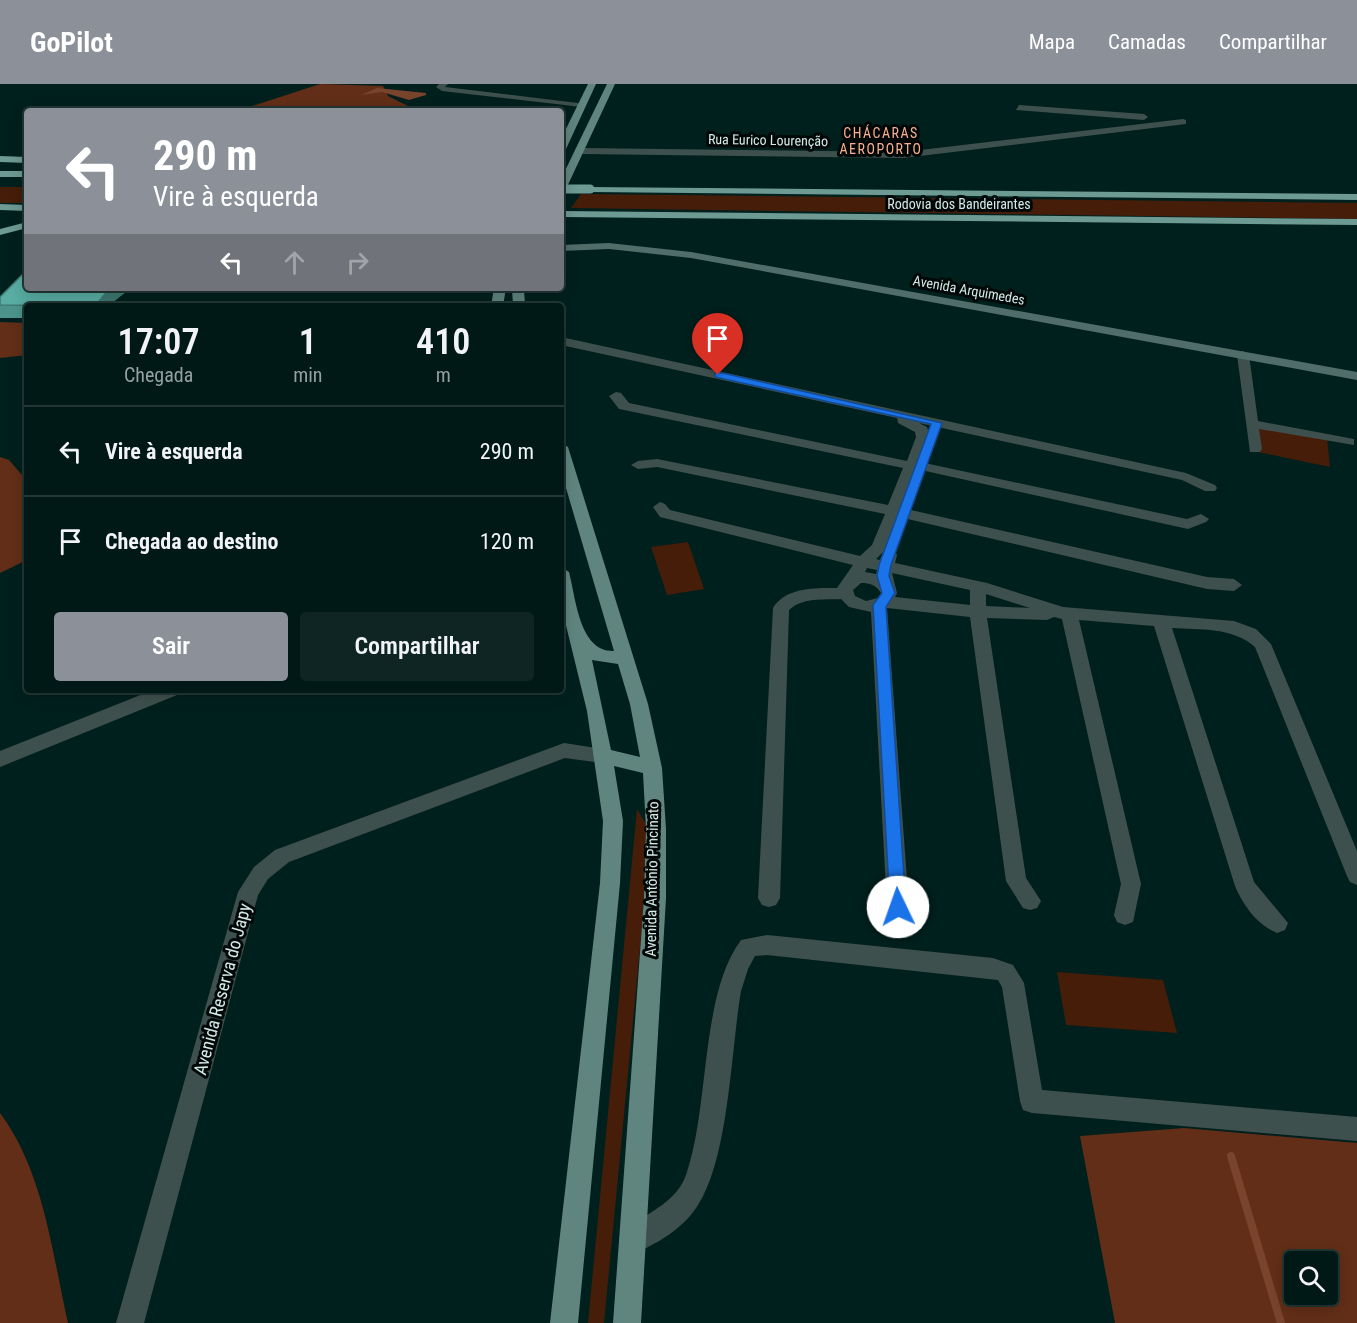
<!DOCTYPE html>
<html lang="pt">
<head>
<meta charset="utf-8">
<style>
	body { margin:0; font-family:"Roboto Condensed",sans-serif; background:#0e2523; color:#f1f3f6; height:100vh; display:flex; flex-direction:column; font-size:22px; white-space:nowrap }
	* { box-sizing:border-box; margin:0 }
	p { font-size:20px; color:#95a0a1 }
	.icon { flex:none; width:33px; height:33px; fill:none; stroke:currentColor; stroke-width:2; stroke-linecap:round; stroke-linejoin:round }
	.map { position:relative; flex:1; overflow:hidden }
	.panel { position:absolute; left:24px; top:219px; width:540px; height:390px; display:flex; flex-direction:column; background:#001816; border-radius:6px; box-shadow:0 3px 15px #0003,0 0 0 2px #223735 }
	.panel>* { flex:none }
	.banner { position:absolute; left:24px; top:24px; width:540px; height:183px; border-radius:6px; box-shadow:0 3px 15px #0003,0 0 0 2px #223735; background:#8c9099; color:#fff; overflow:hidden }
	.buttons { position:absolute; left:1284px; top:1167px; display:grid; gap:12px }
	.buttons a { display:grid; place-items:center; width:54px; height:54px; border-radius:6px; background:#001816; box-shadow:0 3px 15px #0003,0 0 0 2px #223735; font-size:30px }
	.pin { position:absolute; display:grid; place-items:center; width:51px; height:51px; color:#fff; margin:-62px -26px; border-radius:50% 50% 50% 0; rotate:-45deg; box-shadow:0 0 6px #0007 }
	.pin .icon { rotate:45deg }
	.me { position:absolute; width:66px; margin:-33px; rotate:357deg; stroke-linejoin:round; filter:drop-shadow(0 0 4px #0008) }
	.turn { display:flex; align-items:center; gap:21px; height:126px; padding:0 30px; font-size:27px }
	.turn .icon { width:78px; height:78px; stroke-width:2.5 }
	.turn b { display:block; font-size:42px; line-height:51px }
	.lanes { display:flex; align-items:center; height:57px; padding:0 30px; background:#0003; justify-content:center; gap:30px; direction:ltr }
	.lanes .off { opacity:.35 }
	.eta { display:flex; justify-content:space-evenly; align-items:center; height:102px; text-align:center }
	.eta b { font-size:36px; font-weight:600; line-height:42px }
	.action { display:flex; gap:12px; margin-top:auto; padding:12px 30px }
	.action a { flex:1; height:69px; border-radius:6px; background:#8c9099; color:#fff; font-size:24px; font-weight:600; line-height:69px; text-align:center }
	.action a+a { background:#0e2523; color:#f1f3f6 }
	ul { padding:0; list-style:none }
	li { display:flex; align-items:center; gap:18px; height:90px; padding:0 30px; border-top:2px solid #223735 }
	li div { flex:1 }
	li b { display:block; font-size:22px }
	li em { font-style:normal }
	header { display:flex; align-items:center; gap:36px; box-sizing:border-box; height:84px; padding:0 30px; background:#8c9099; color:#fff }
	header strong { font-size:28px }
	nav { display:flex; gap:33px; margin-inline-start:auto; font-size:21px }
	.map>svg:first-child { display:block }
</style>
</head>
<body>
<header>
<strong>GoPilot</strong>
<nav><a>Mapa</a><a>Camadas</a><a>Compartilhar</a></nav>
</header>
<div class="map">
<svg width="1357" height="1239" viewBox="0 0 1357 1239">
	<rect width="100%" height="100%" fill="#00201d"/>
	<g fill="#461d09">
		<rect x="0" y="103" width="27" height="16"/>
		<polygon points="581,110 1357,119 1357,135 571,124"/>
		<polygon points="1253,340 1327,354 1330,383 1258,368"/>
		<polygon points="688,458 704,505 667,511 651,463"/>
		<polygon points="637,725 651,749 604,1239 588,1239"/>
		<polygon points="1057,888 1163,896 1177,949 1066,941"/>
	</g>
	<g fill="#622e17" fill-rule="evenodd">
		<polygon points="320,0 383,2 388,12 410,23 406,27 237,27"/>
		<polygon points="0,238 27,239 27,271 0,274"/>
		<polygon points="0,373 9,376 22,391 27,391 27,476 0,489"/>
		<path d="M0,1029c44,59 52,140 68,210h-68z"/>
		<path d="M1184,1044l173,15v180h-242l-35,-187zM1294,1178h34v32h-34z"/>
	</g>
	<polygon fill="#79432c" points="377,4 426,9 426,11 409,16 382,8 361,11"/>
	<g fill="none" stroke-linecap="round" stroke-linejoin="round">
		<polyline stroke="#79432c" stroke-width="8" points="1231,1072 1281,1239"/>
		<g fill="#3e504d" fill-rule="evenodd">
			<polygon points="439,0 448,0 445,3 586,20 582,23 442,7 436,3"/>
			<polygon points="1019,21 1144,30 1148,33 1144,36 1016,26"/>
			<polygon points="1183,35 1186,36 1186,40 903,74 581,70 576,67 581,64 903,68"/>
			<path d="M561,253l625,136 29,12 2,3 -2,3h-10l-23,-11 -263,-57 8,4 3,10 -10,25 267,57 14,-5 8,5 -3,3 -18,7 -267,-59h-4l-15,38 305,69 27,2 8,6 -8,6 -27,-2 -308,-72 -15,34h11l2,4 -2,8 92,20 76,24 171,14 22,8 15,15 86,207v34l-7,-3 -3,-6 -92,-229c-22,-20 -55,-17 -83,-19l82,254 34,41 -3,7 -8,3c-20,-8 -34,-28 -42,-47l-81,-260 -75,-6 62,264 -8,38 -8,3 -8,-3 -3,-7 7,-31 -59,-265 -8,-2 -7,3 -60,-2 39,260 15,23 -4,7 -7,2 -7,-2 -17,-27 -36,-264 -83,-9 22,299 -3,7 -8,3 -8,-3 -3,-7 -16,-295 -22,-5 -8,-8c-18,1 -38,-2 -52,11l-9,288 -4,7 -7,2 -7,-2 -4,-7 15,-290c13,-21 42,-20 64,-20l16,-23 -193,-48 -7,-10 7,-5 5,2 5,6 190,46 12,-11 13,-31 -228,-47 -19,2 -7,-4 7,-4 19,-2 231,46 15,-37 -279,-58 -5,-1 -10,-13 7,-4 5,1 8,10 278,58 9,-24 -1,-5 -17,-9 -1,-5 -336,-73zM883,468l-3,8 -4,-1zM867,484l10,2 -1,4 -11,-2zM892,489l78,17v15l-75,-8 2,-4zM861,499c9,0 15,2 20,10l-3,5 -12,3 -11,-5 -2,-6zM986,510l44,14 -44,-2z"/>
			<polygon points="1243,267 1249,271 1258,337 1354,355 1354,361 1259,345 1262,365 1260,368 1250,368 1237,271"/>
			<polygon points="153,606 180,606 177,611 0,683 0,667"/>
			<polygon points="564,659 609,666 611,671 609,676 602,679 565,674 289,778 268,795 258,811 144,1239 116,1239 238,808 254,783 275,766"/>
			<path d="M767,851l226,23 20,7 11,18 18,107 315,27v24l-325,-28 -9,-3 -3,-9 -18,-114 -4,-7 -231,-25 -12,1 -7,13 -7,22c-10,58 -12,166 -43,214 -14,23 -41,39 -65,49l-9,-4 -4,-9c10,-25 54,-31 66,-66 24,-69 14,-180 55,-235z"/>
		</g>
		<polygon fill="#516d69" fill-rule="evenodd" points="609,159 691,168 1357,288 1357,296 691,174 609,165 561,167 561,161"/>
		<g fill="#60857f" fill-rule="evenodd">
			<polygon points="588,0 596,0 566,65 561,68 561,55"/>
			<polygon points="607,0 615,0 566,105 561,108 561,95"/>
			<polygon points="494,204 506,204 503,222 491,222"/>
			<polygon points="512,204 524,204 525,222 513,222"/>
			<path d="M561,359l7,4 80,257 14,64 4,61v69l-25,425h-28l31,-425 2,-69 -3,-56 -29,-7 9,55 -3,62 -42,440h-28l50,-440 3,-62 -16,-110 -26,-106v-38l8,5c7,26 10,80 45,79l-53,-180zM592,576l26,4 12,40 10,53 -29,-7z"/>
		</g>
		<g fill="#6d9a93" fill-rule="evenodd">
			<polygon points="0,72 27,73 27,79 0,78"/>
			<rect x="0" y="87" width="27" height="6"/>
			<polygon points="587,103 1357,110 1357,116 590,108 585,105"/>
			<polygon points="0,120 27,121 27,127 0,126"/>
			<polygon points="561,127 1357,135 1357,141 561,133"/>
			<polygon points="27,138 27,144 0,151 0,145"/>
		</g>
		<polyline stroke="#6d9a93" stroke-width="9" points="561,105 590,105"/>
	</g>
	<polygon fill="#4c948b" points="127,204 127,207 113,218 111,222 27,222 27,234 0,234 0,213"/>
	<polygon fill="#3e7871" points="110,204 127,204 127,207 113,218 111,222 95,222"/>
	<polygon fill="#58aca2" stroke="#3e7871" stroke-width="1.5" points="24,189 27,189 27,204 110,204 95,222 0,221 0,213"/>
	<polygon fill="#1a73e8" stroke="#114b97" stroke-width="1.5" points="718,288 942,339 891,481 889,492 895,509 886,523 906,823 903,828 898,830 892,828 890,823 873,521 882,509 877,492 879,481 931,340 715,293 715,289"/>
	<g text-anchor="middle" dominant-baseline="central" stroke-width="6" stroke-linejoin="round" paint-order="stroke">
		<g font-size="14" letter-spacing="1.5" fill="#fcaf90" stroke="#000807">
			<text x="881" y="49">CHÁCARAS<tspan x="881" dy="16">AEROPORTO</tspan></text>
		</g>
		<g font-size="14" fill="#d3eae6" stroke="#000807">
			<text transform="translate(768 56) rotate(1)">Rua Eurico Lourenção</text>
			<text x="959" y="120">Rodovia dos Bandeirantes</text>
			<text transform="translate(969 206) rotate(10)">Avenida Arquimedes</text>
		</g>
		<g font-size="15" fill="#d3eae6" stroke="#000807">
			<text transform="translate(652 795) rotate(-89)">Avenida Antônio Pincinato</text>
		</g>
		<g font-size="18" fill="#d3eae6" stroke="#000807">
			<text transform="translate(222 905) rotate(-75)">Avenida Reserva do Japy</text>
		</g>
	</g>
</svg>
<div class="buttons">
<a><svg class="icon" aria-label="search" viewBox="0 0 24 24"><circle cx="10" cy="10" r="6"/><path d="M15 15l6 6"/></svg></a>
</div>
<div class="pin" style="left:718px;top:291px;background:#d93025"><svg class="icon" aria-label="arrive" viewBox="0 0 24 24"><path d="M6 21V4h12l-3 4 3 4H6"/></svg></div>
<svg class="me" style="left:898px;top:823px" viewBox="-20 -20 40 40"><circle r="19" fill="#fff"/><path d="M0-13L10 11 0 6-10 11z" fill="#1a73e8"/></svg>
<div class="banner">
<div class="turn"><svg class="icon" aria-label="left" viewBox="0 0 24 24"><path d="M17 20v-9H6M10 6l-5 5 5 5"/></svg><div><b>290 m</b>Vire à esquerda</div></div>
<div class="lanes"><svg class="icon" aria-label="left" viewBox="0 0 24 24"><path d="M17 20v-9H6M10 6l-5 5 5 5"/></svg><svg class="icon off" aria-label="ahead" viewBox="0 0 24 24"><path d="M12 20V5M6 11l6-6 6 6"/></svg><svg class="icon off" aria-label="right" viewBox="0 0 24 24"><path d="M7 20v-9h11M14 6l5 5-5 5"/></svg></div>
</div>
<section class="panel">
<div class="eta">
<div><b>17:07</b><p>Chegada</p></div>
<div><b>1</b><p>min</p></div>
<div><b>410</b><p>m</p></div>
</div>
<ul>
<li><svg class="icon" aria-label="left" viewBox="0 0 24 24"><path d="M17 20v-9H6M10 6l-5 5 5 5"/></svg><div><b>Vire à esquerda</b></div><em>290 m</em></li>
<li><svg class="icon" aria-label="arrive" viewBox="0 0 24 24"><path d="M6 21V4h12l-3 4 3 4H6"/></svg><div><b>Chegada ao destino</b></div><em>120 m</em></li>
</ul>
<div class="action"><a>Sair</a><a>Compartilhar</a></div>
</section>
</div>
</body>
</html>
